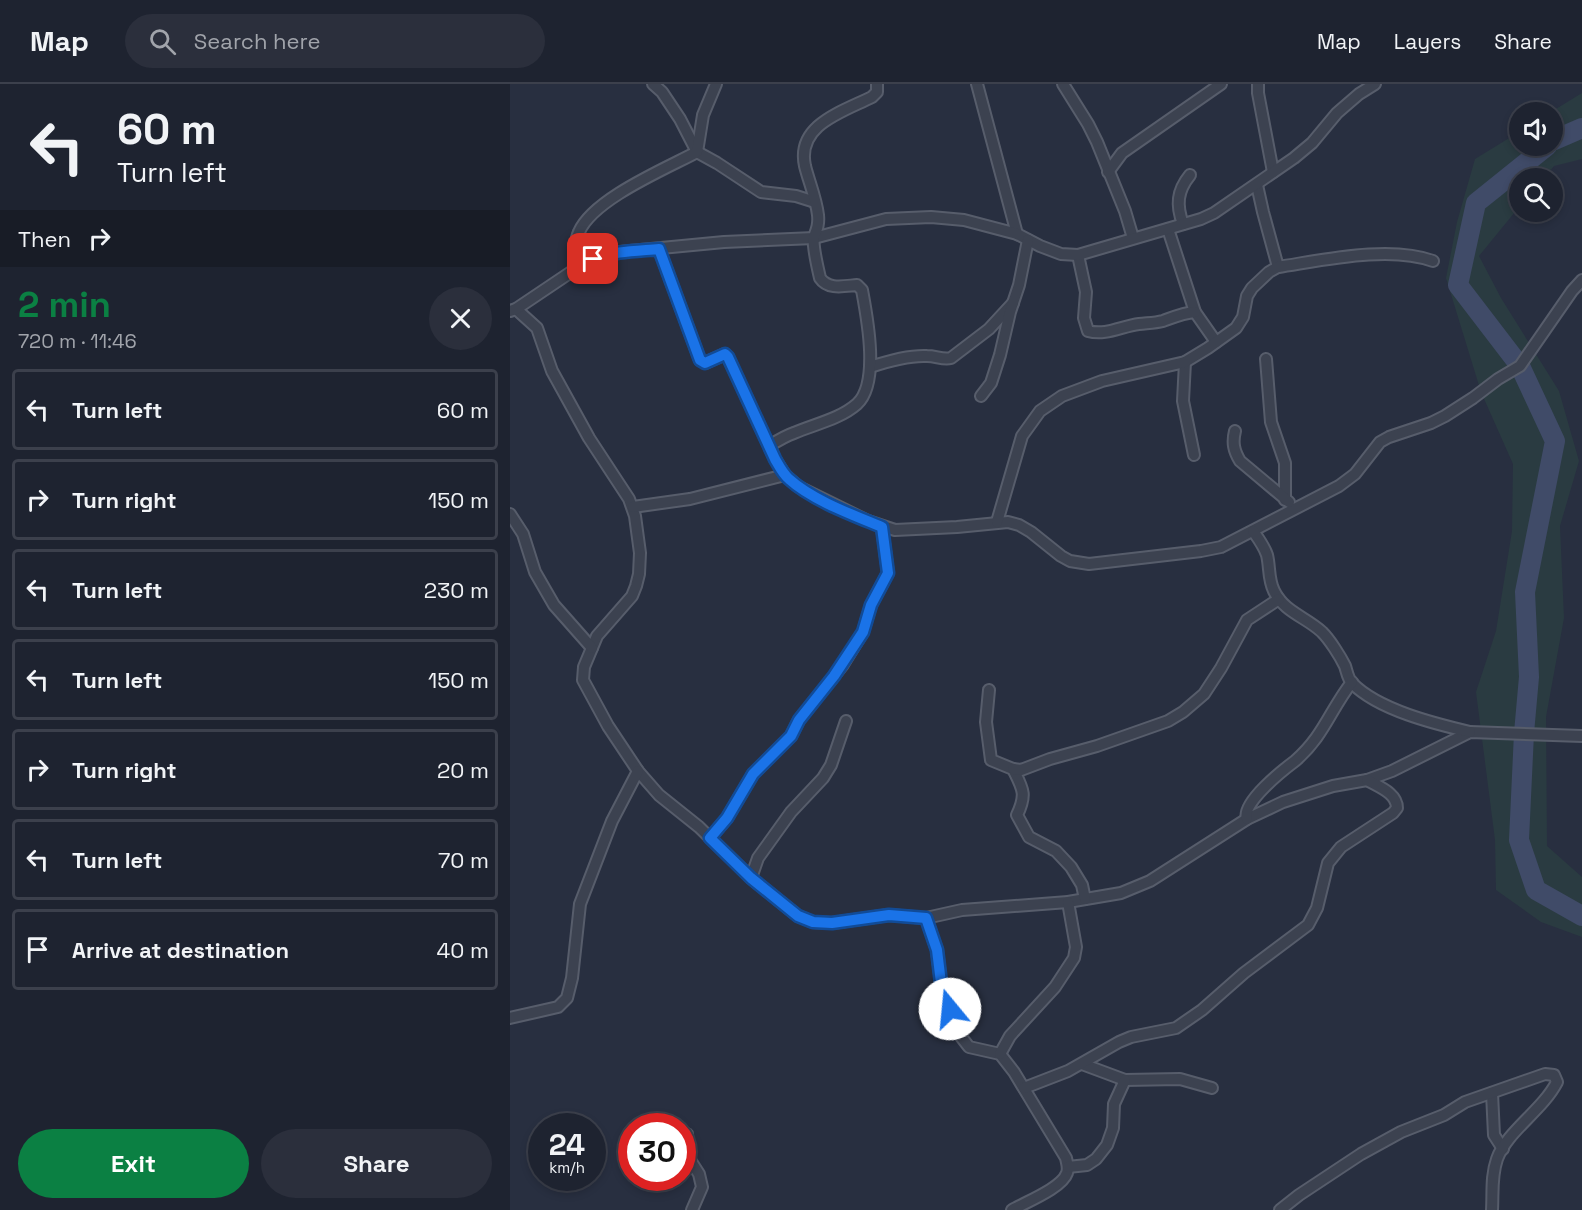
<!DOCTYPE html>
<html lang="en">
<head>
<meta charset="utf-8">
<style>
	body { margin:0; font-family:"Space Grotesk",sans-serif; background:#2b2f3c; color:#f1f3f6; height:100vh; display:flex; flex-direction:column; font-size:22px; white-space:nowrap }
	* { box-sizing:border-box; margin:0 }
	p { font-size:20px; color:#a1a4ab }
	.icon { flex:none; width:33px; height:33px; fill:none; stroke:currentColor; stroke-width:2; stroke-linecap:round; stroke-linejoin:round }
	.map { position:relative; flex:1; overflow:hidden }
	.sheet { display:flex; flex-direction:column; background:#1e2330; width:510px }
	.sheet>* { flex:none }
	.banner { background:#1e2330; color:#f1f3f6; overflow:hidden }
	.tools { position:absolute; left:999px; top:18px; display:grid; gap:12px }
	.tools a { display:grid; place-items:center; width:54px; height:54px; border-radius:50%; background:#1e2330; box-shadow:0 3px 9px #0003,0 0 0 2px #3c404c; font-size:30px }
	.speed { position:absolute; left:18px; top:1029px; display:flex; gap:12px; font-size:30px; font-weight:700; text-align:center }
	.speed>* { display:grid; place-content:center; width:78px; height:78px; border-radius:50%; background:#1e2330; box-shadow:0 3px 9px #0003,0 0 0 2px #3c404c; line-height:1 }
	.speed small { font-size:15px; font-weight:400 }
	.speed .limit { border:9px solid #d22; background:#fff; color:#111 }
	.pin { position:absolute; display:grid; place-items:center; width:51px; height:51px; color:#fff; margin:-26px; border-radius:12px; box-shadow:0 3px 9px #0006 }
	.me { position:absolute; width:66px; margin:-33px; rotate:343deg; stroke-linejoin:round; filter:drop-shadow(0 0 4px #0008) }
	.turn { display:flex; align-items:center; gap:21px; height:126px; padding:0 18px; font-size:27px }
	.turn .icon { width:78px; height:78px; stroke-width:2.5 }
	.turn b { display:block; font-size:42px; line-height:51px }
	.then { display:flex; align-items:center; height:57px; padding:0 18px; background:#0003; gap:12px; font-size:22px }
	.round { display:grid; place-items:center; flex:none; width:63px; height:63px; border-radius:32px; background:#2b2f3c }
	.summary { display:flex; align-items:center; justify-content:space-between; height:102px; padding:0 18px }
	h1 { font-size:36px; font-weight:800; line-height:45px; color:#0b8043 }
	.primary-button { display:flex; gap:12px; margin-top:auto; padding:12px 18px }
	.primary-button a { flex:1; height:69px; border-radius:36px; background:#0b8043; color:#fff; font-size:24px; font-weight:800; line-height:69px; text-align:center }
	.primary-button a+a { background:#2b2f3c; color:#f1f3f6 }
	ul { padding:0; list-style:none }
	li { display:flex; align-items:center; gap:18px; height:81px; margin:0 12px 9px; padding:0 6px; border:3px solid #3c404c; border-radius:6px }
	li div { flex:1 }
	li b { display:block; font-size:22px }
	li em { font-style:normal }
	header { display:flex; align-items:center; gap:36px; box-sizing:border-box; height:84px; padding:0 30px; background:#1e2330; border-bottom:2px solid #3c404c }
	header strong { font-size:28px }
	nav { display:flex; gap:33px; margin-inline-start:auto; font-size:21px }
	.search { width:420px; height:54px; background:#2b2f3c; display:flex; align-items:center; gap:15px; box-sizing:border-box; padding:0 21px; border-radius:33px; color:#a1a4ab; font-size:22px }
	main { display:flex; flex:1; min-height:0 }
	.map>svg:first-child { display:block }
</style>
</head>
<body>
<header>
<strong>Map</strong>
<div class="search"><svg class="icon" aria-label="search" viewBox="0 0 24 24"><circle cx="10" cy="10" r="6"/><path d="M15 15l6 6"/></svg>Search here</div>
<nav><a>Map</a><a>Layers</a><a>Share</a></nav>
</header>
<main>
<section class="sheet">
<div class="banner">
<div class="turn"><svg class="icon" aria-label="left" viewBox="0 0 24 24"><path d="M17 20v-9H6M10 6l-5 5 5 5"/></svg><div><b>60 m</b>Turn left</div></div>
<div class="then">Then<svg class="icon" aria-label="right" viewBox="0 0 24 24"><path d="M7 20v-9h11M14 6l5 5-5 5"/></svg></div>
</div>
<div class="summary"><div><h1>2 min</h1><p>720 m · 11:46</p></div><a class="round"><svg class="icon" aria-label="close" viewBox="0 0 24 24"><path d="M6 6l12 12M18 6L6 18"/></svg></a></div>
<ul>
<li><svg class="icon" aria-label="left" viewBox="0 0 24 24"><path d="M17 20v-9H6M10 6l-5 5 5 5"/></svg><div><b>Turn left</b></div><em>60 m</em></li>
<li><svg class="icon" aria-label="right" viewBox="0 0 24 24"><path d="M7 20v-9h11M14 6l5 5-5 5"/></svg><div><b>Turn right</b></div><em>150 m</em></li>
<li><svg class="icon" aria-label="left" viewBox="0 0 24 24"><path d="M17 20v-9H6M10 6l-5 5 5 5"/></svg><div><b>Turn left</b></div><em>230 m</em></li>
<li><svg class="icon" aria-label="left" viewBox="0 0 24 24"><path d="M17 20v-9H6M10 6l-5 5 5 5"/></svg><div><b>Turn left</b></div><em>150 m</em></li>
<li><svg class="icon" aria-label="right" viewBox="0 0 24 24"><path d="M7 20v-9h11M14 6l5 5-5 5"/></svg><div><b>Turn right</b></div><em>20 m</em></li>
<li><svg class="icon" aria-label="left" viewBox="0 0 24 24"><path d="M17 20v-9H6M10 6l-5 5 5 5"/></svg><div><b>Turn left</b></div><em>70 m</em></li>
<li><svg class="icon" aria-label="arrive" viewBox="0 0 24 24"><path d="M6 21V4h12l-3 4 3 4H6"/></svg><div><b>Arrive at destination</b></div><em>40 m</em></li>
</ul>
<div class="primary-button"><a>Exit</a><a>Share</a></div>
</section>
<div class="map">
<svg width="1072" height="1126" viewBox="0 0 1072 1126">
	<rect width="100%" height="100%" fill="#282f40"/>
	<polygon fill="#2a3b41" points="1072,9 1072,75 1044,82 1034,94 1010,94 1009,123 969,172 991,214 1049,307 1069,377 1050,442 1054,534 1036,633 1037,762 1072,793 1072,853 1031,838 986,806 985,756 966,608 986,547 1002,447 1003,380 971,308 936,194 947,138 965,75 1009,48 1010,62 1042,62 1041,28"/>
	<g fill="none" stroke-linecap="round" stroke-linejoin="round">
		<g stroke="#404b68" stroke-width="20">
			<polyline points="1042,57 1072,44"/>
			<polyline points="1037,62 966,119 948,201 1010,282 1045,357 1015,508 1019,593 1014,649 1009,756 1026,806 1072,832"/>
		</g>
		<defs>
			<g id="minor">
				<polyline points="143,0 152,8 170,35 187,68 207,79 251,108 286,112 305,118"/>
				<polyline points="467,0 507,150"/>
				<polyline points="553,0 578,40 587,58 615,127 623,154"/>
				<polyline points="748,0 748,9 763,88"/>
				<polyline points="598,88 612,69 711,0"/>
				<polyline points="747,101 753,128 768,183"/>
				<path d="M673,140c-7,-19 -6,-33 7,-49"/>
				<polyline points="658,145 685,228 706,258"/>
				<polyline points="149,165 190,276 195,279 215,270 218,273 265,375 275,391 289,403 358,437 385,446 447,443 498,438 509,441 521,448 551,472 560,477 579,480 691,467 711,463 829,402 845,390 870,358 879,353 921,339 935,332 963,314 988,295 1010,282 1062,207 1072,196"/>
				<path d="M568,171l8,37 -2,26 4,13c18,5 34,-5 51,-7 9,-1 16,-1 24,-3 11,-4 20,-8 32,-9"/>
				<path d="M67,184c-1,-11 -3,-25 2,-36 14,-33 86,-63 118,-80l6,-37 13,-31"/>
				<polyline points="6,225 27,244 42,287 79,354 119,415 125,432 130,469 129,490 126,502 122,512 87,552 74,583 73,596 98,642 128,687 149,711 189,743 241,794 288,832 303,838 322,839 379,831 416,834 452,826 558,818 611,809 640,797 737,735 773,718 823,702 857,696 882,687 960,648 1072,652"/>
				<polyline points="0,227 6,225 67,184 99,169 214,158 304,154 376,135 421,133 454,136 507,150 530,162 551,170 568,171 691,135 704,129 784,74 802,59 827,29 849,10 865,0"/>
				<polyline points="756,275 761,338 775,379 775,416"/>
				<polyline points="675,278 673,317 684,371"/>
				<path d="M360,283c18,-6 38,-12 57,-11 9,0 16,4 24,2l38,-29 24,-26"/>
				<polyline points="471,312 481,299 490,271 500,228 509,201 518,156"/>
				<path d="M725,347c-3,12 -1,20 5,30l49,41"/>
				<path d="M259,362c8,-5 16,-10 25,-13 21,-9 46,-14 63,-29 23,-21 10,-87 5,-114l-5,-5c-13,1 -29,5 -37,-7 -2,-9 -8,-33 -6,-41 3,-8 5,-13 4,-22 -2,-17 -9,-33 -13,-49 -9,-41 37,-54 67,-69l5,-5v-8"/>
				<polyline points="123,423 180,415 275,391"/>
				<polyline points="0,430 13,450 25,488 44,521 82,564"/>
				<path d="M487,438l25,-86 18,-25 22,-15 40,-15 83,-19 23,-14 28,-20 7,-11 4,-21 5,-8 17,-16 9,-5c46,-7 112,-22 155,-6"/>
				<path d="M743,447c5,7 11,15 14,24 3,12 1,24 7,36 10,21 32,26 48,41 8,8 18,24 23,34 2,6 3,13 7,17 26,27 84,41 118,49"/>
				<path d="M479,606l-3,32 5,38 22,9c10,20 14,25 4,46l12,22 27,14 15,16 11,18 3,14"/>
				<polyline points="503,685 511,686 540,675 587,662 658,637 673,628 694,610 711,584 737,536 769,515"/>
				<path d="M737,735c-6,-16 36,-49 48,-58 29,-25 35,-51 57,-79"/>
				<polyline points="200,754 217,734 243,690 281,652 289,636 332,582 353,548 361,521 378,489 372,443"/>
				<polyline points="241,794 248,774 281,728 313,694 321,681 336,637"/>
				<path d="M416,834l11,32 4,33 14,46 14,18 31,7 14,18 52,86c1,5 3,10 1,15 -5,15 -41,29 -55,37"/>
				<polyline points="0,934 48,923 57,914 62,894 70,820 102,737 128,687"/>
				<polyline points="490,970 500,952 545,903 564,874 566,863 558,818"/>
				<polyline points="572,980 615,996 670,995 702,1004"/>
				<path d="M514,1004l44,-17 51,-29 12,-5 45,-9 26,-18 42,-37 64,-48 9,-17 11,-45 13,-16 52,-34 4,-5c0,-15 -18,-21 -30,-28"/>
				<polyline points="982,1009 984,1051 993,1065"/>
				<polyline points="177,1050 180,1076 189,1090 192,1103 182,1126"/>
				<polyline points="558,1083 577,1081 586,1075 597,1061 603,1044 604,1020 615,996"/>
				<path d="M770,1126l19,-15 62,-41 40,-22 43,-17 21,-13 80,-28 9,1 3,7c-15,29 -50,49 -60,77 -6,17 -4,34 -5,51"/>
			</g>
		</defs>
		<use href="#minor" stroke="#575d6b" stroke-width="14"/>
		<use href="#minor" stroke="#3c4250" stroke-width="10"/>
	</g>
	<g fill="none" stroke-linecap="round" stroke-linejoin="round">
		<defs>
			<path id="route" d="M83,175c22,-8 43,-8 66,-10l41,111 5,3 20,-9 3,3 47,102c4,7 8,15 14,20 23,21 64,36 93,48l6,46 -17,32 -8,27 -29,44 -35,44 -8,16 -38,38 -26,44 -17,20 41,40 47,38 15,6 19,1 57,-8 37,3 11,32 4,33 9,26"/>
		</defs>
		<use href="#route" stroke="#114b97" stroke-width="15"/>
		<use href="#route" stroke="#1a73e8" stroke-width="10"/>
	</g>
</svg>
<div class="tools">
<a><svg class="icon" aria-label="sound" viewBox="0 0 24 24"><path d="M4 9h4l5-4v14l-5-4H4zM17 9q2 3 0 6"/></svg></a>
<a><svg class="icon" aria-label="search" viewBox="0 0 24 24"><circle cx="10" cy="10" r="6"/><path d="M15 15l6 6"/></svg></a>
</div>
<div class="speed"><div>24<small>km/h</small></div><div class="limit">30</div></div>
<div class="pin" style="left:83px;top:175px;background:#d93025"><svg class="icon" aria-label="arrive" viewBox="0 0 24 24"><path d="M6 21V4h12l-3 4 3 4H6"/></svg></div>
<svg class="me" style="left:440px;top:925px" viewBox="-20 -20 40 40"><circle r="19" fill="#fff"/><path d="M0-13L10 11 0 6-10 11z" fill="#1a73e8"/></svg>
</div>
</main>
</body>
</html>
